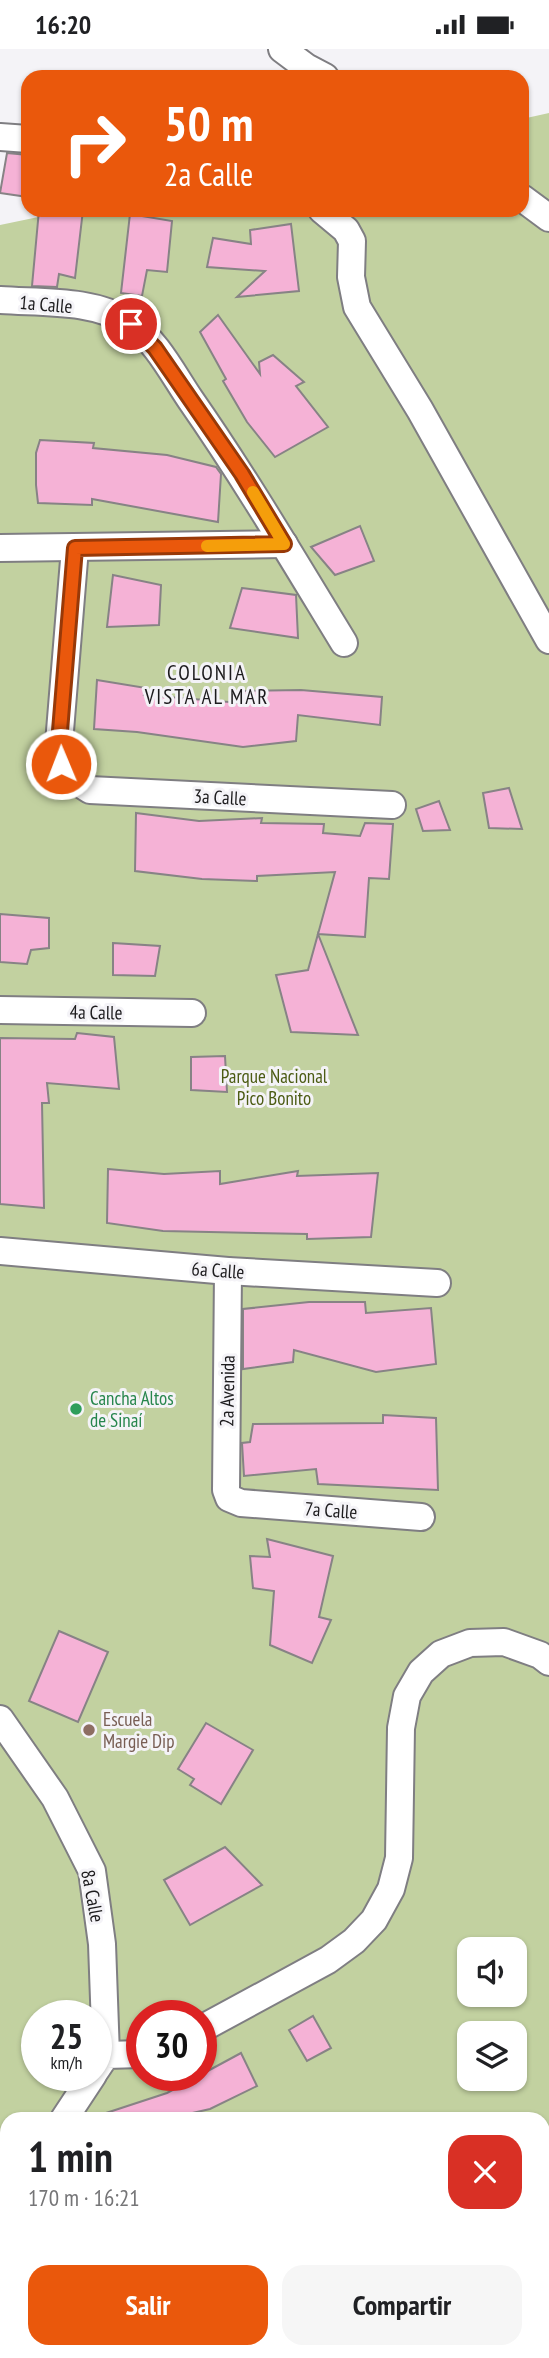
<!DOCTYPE html>
<html lang="es">
<head>
<meta charset="utf-8">
<style>
	body { margin:0; font-family:"PT Sans Narrow",sans-serif; background:#f6f6f6; color:#202124; height:100vh; display:flex; flex-direction:column; font-size:26px; white-space:nowrap }
	* { box-sizing:border-box; margin:0 }
	p { font-size:23px; color:#757577 }
	.icon { flex:none; width:38px; height:38px; fill:none; stroke:currentColor; stroke-width:2; stroke-linecap:round; stroke-linejoin:round }
	.map { position:relative; flex:1; overflow:hidden }
	.panel { position:absolute; left:0px; top:2063px; width:550px; height:247px; display:flex; flex-direction:column; background:#fff; border-radius:21px 21px 0 0; box-shadow:0 2px 5px #0004 }
	.panel>* { flex:none }
	.guide { position:absolute; left:21px; top:21px; width:508px; height:147px; border-radius:21px; box-shadow:0 2px 5px #0004; background:#ea580c; color:#fff; overflow:hidden }
	.controls { position:absolute; left:457px; top:1888px; display:grid; gap:14px }
	.controls a { display:grid; place-items:center; width:70px; height:70px; border-radius:14px; background:#fff; box-shadow:0 2px 5px #0004; font-size:35px }
	.speed { position:absolute; left:21px; top:1951px; display:flex; gap:14px; font-size:35px; font-weight:700; text-align:center }
	.speed>* { display:grid; place-content:center; width:91px; height:91px; border-radius:50%; background:#fff; box-shadow:0 2px 5px #0004; line-height:1 }
	.speed small { font-size:18px; font-weight:400 }
	.speed .limit { border:10px solid #d22; background:#fff; color:#111 }
	.pin { position:absolute; display:grid; place-items:center; width:60px; height:60px; color:#fff; margin:-30px; border:4px solid #fff; border-radius:50%; box-shadow:0 2px 7px #0007 }
	.me { position:absolute; width:77px; margin:-38px; rotate:359deg; stroke-linejoin:round; filter:drop-shadow(0 0 5px #0008) }
	.turn { display:flex; align-items:center; gap:24px; height:147px; padding:0 28px; font-size:32px }
	.turn .icon { width:91px; height:91px; stroke-width:2.5 }
	.turn b { display:block; font-size:49px; line-height:60px }
	.round { display:grid; place-items:center; flex:none; width:74px; height:74px; border-radius:21px; background:#f6f6f6 }
	.headline { display:flex; align-items:center; justify-content:space-between; height:119px; padding:0 28px }
	h1 { font-size:42px; font-weight:700; line-height:52px }
	.cta { display:flex; gap:14px; margin-top:auto; padding:14px 28px }
	.cta a { flex:1; height:80px; border-radius:21px; background:#ea580c; color:#fff; font-size:28px; font-weight:700; line-height:80px; text-align:center }
	.cta a+a { background:#f6f6f6; color:#202124 }
	.status { display:flex; justify-content:space-between; align-items:center; height:49px; padding:0 35px; background:#fff; direction:ltr }
	.status svg { height:19px; fill:currentColor }
	.map>svg:first-child { display:block }
</style>
</head>
<body>
<div class="status"><b>16:20</b><svg viewBox="0 0 49 12"><path d="M0 12V9h3v3zM5 12V6h3v6zM10 12V3h3v9zM15 12V0h3v12zM26 1h20v11H26zM47 4h2v5h-2z"/></svg></div>
<div class="map">
<svg width="549" height="2309" viewBox="0 0 549 2309">
	<rect width="100%" height="100%" fill="#f4f3f7"/>
	<path fill="#c2d1a0" fill-rule="evenodd" d="M549,64v2245h-549v-2133l72,-15h450v-91zM469,1900h45v46h-45zM37,1967h59v59h-59zM142,1967h59v59h-59zM469,1984h45v46h-45zM7,2070h535v233h-535z"/>
	<g fill="#f5b2d6" stroke="#878385" stroke-width="2">
		<polygon points="7,104 28,106 28,148 0,144"/>
		<polygon points="39,161 83,161 75,229 59,225 57,238 32,237"/>
		<polygon points="130,165 172,172 167,223 147,221 142,247 121,244"/>
		<polygon points="291,175 299,242 237,248 265,222 207,218 213,189 251,195 250,181"/>
		<polygon points="218,266 260,325 259,313 273,306 304,333 296,337 328,378 275,408 247,373 223,332 226,330 200,283"/>
		<polygon points="40,391 94,394 93,399 167,406 216,418 221,425 218,473 92,450 92,456 38,454 36,436 36,404"/>
		<polygon points="360,477 374,512 335,526 311,498"/>
		<polygon points="113,526 161,536 159,576 107,578"/>
		<polygon points="242,539 296,546 298,589 230,579"/>
		<polygon points="97,631 146,639 144,646 241,654 241,642 301,641 382,648 380,676 298,666 296,692 243,698 137,683 94,680"/>
		<polygon points="509,739 522,780 489,779 483,744"/>
		<polygon points="439,752 450,781 423,782 416,760"/>
		<polygon points="136,764 199,772 262,769 261,774 324,775 323,784 360,787 365,774 393,775 389,830 369,829 365,888 318,885 335,823 257,827 257,832 202,830 135,822"/>
		<polygon points="0,865 49,869 49,899 31,901 27,915 0,913"/>
		<polygon points="318,885 358,986 291,983 276,926 308,921"/>
		<polygon points="113,894 160,897 155,927 113,926"/>
		<polygon points="77,984 114,988 119,1040 47,1034 49,1054 42,1054 44,1159 0,1155 0,989 75,990"/>
		<polygon points="225,1007 227,1043 191,1041 191,1008"/>
		<polygon points="108,1120 164,1125 220,1122 220,1135 298,1122 297,1127 378,1124 371,1188 307,1190 307,1185 163,1182 107,1174"/>
		<polygon points="309,1253 365,1253 366,1264 431,1259 436,1315 376,1323 294,1301 293,1313 243,1320 243,1260"/>
		<polygon points="383,1366 436,1369 438,1441 318,1435 316,1420 244,1427 242,1394 250,1393 253,1375 383,1374"/>
		<polygon points="267,1490 333,1507 319,1568 331,1571 312,1614 270,1596 274,1542 253,1539 250,1507 270,1508"/>
		<polygon points="59,1582 108,1603 78,1673 29,1652"/>
		<polygon points="206,1674 253,1701 221,1755 190,1736 194,1730 178,1720"/>
		<polygon points="225,1798 262,1836 190,1876 164,1831"/>
		<polygon points="313,1967 331,1999 307,2012 289,1981"/>
		<polygon points="241,2004 257,2037 210,2060 166,2070 101,2070 100,2066 167,2044"/>
	</g>
	<g fill="none" stroke-linecap="round" stroke-linejoin="round">
		<defs>
			<g id="street">
				<polyline points="282,0 306,18 325,28"/>
				<polyline points="0,88 28,90"/>
				<polyline points="522,149 549,169"/>
				<polyline points="322,161 346,181 352,192 351,228 357,258 420,361 549,591"/>
				<path d="M0,251c42,3 94,-1 130,23 26,17 43,51 60,76 55,79 104,162 154,244"/>
				<polyline points="0,499 284,495"/>
				<path d="M75,499l-16,195c2,29 7,32 31,47l302,15"/>
				<polyline points="0,961 192,964"/>
				<polyline points="0,1202 228,1222 437,1234"/>
				<polyline points="228,1222 226,1441 229,1449 241,1454 421,1468"/>
				<polyline points="0,1670 55,1749 92,1822 102,1895 106,2006"/>
				<polyline points="201,1980 328,1911 354,1892 374,1871 391,1840 399,1809 401,1679 407,1647 421,1623 441,1605 470,1594 504,1593 540,1606 549,1613"/>
				<polyline points="96,2021 106,2006 142,2005"/>
				<polyline points="64,2070 93,2026"/>
				<polyline points="83,2303 85,2309"/>
			</g>
		</defs>
		<use href="#street" stroke="#7f7e82" stroke-width="30"/>
		<use href="#street" stroke="#fff" stroke-width="26"/>
	</g>
	<g fill="none" stroke-linecap="round" stroke-linejoin="round">
		<defs>
			<polyline id="route" points="61,715 59,694 75,499 284,495 242,425 155,299 131,275"/>
		</defs>
		<use href="#route" stroke="#983908" stroke-width="18"/>
		<use href="#route" stroke="#ea580c" stroke-width="12"/>
		<polyline stroke="#f59e0b" stroke-width="12" points="207,497 284,495 253,443"/>
	</g>
	<circle fill="#2e9e5b" stroke="#f4f3f7" stroke-width="2.5" cx="76" cy="1360" r="7"/>
	<circle fill="#8d6e63" stroke="#f4f3f7" stroke-width="2.5" cx="89" cy="1681" r="7"/>
	<g text-anchor="middle" dominant-baseline="central" stroke-width="6" stroke-linejoin="round" paint-order="stroke">
		<g font-size="19" fill="#1c1b1d" stroke="#f4f3f7">
			<text transform="translate(46 255) rotate(5)">1a Calle</text>
			<text transform="translate(220 748) rotate(3)">3a Calle</text>
			<text transform="translate(96 963) rotate(1)">4a Calle</text>
			<text transform="translate(218 1221) rotate(4)">6a Calle</text>
			<text transform="translate(227 1342) rotate(-89)">2a Avenida</text>
			<text transform="translate(331 1461) rotate(4)">7a Calle</text>
			<text transform="translate(93 1847) rotate(79)">8a Calle</text>
		</g>
		<g font-size="19" fill="#4c5c14" stroke="#f4f3f7">
			<text x="274" y="1027">Parque Nacional<tspan x="274" dy="22">Pico Bonito</tspan></text>
		</g>
		<g font-size="19" fill="#27864d" stroke="#f4f3f7" text-anchor="start">
			<text x="90" y="1349">Cancha Altos<tspan x="90" dy="22">de Sinaí</tspan></text>
		</g>
		<g font-size="19" fill="#785e54" stroke="#f4f3f7" text-anchor="start">
			<text x="103" y="1670">Escuela<tspan x="103" dy="22">Margie Dip</tspan></text>
		</g>
		<g font-size="21" letter-spacing="2" fill="#1c1b1d" stroke="#f4f3f7">
			<text x="207" y="623">COLONIA<tspan x="207" dy="24">VISTA AL MAR</tspan></text>
		</g>
	</g>
</svg>
<div class="controls">
<a><svg class="icon" aria-label="sound" viewBox="0 0 24 24"><path d="M4 9h4l5-4v14l-5-4H4zM17 9q2 3 0 6"/></svg></a>
<a><svg class="icon" aria-label="layers" viewBox="0 0 24 24"><path d="M12 4l9 5-9 5-9-5zM3 14l9 5 9-5"/></svg></a>
</div>
<div class="speed"><div>25<small>km/h</small></div><div class="limit">30</div></div>
<div class="pin" style="left:131px;top:275px;background:#d93025"><svg class="icon" aria-label="arrive" viewBox="0 0 24 24"><path d="M6 21V4h12l-3 4 3 4H6"/></svg></div>
<svg class="me" style="left:61px;top:715px" viewBox="-20 -20 40 40"><circle r="17" fill="#ea580c" stroke="#fff" stroke-width="3"/><path d="M0-11L8 9 0 5-8 9z" fill="#fff"/></svg>
<div class="guide">
<div class="turn"><svg class="icon" aria-label="right" viewBox="0 0 24 24"><path d="M7 20v-9h11M14 6l5 5-5 5"/></svg><div><b>50 m</b>2a Calle</div></div>
</div>
<section class="panel">
<div class="headline"><div><h1>1 min</h1><p>170 m · 16:21</p></div><a class="round" style="background:#d93025;color:#fff"><svg class="icon" aria-label="close" viewBox="0 0 24 24"><path d="M6 6l12 12M18 6L6 18"/></svg></a></div>
<div class="cta"><a>Salir</a><a>Compartir</a></div>
</section>
</div>
</body>
</html>
